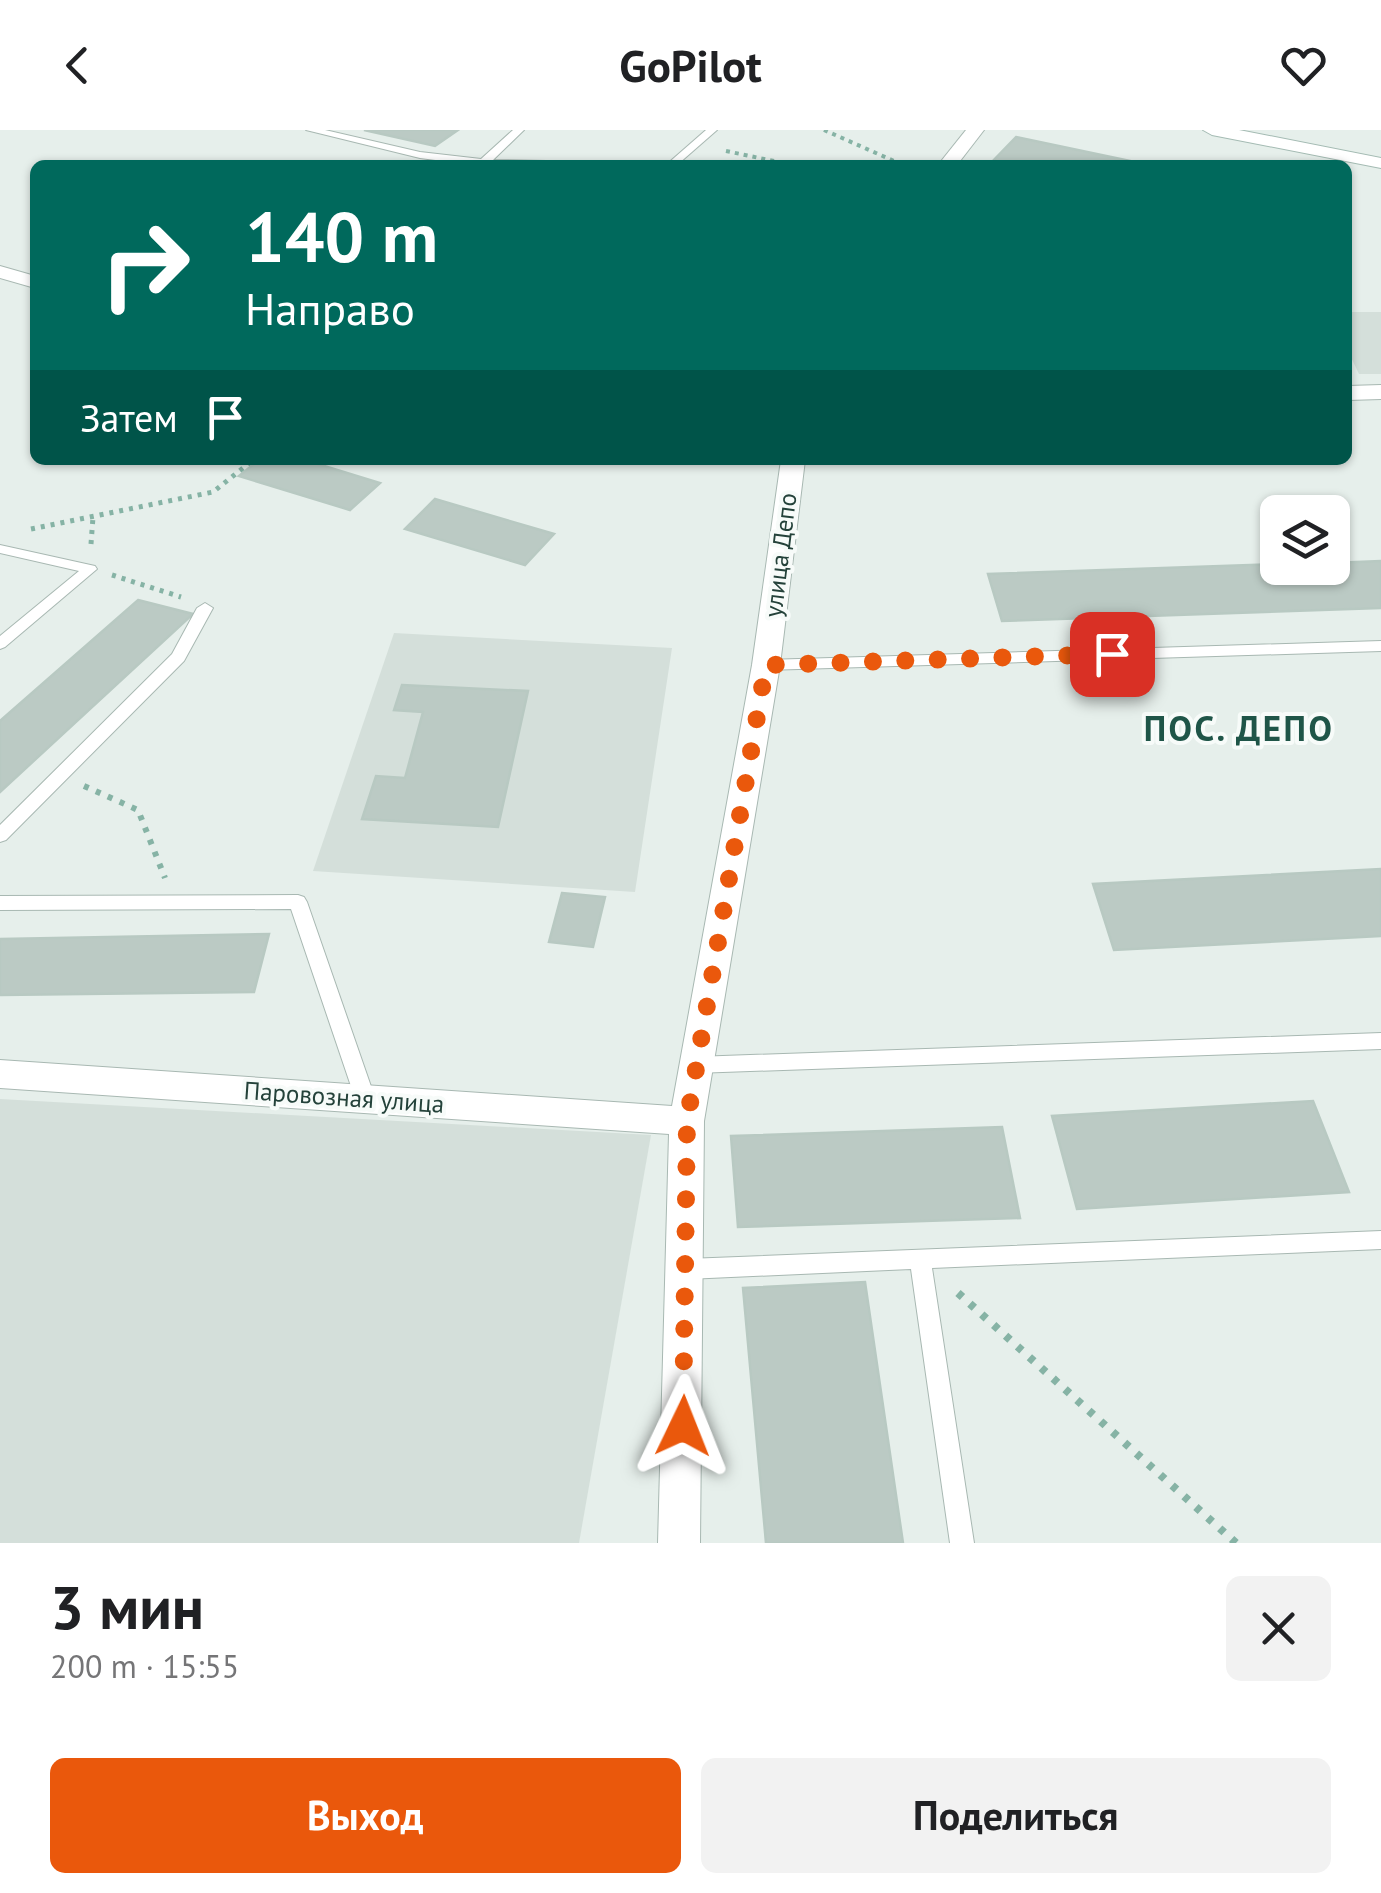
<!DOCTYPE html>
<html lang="ru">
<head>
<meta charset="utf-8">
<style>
	body { margin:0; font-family:"PT Sans",sans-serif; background:#f2f2f2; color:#202124; height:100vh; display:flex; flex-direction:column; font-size:38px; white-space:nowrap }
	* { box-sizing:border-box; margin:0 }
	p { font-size:32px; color:#757577 }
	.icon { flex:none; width:55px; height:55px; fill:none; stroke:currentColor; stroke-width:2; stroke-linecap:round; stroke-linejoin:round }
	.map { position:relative; height:1413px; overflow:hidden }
	.details { display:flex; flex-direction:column; background:#fff; flex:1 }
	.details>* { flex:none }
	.guide { position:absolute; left:30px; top:30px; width:1322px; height:305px; border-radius:15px; box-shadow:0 2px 8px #0004; background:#00695c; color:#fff; overflow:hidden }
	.buttons { position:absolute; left:1260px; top:365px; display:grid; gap:20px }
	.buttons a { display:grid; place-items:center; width:90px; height:90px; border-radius:15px; background:#fff; box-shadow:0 2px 8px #0004; font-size:50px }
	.pin { position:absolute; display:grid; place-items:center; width:85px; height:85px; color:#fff; margin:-42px; border-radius:20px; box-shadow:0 5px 15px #0006 }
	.me { position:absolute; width:110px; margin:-55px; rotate:2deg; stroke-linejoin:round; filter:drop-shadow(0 0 8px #0008) }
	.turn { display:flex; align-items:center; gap:35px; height:210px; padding:0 50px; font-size:45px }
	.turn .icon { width:130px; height:130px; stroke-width:2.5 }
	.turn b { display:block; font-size:70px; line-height:85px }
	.then { display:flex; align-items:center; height:95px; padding:0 50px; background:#0003; gap:20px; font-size:38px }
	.round { display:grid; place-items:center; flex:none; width:105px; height:105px; border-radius:15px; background:#f2f2f2 }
	.summary { display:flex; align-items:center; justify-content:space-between; height:170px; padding:0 50px }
	h1 { font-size:60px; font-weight:700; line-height:75px }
	.cta { display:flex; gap:20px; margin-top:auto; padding:20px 50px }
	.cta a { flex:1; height:115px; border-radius:15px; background:#ea580c; color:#fff; font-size:40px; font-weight:700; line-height:115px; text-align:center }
	.cta a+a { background:#f2f2f2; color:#202124 }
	header { display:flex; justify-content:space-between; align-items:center; height:130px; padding:0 50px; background:#fff; font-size:45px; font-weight:700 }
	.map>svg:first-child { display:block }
</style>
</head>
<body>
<header><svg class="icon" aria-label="back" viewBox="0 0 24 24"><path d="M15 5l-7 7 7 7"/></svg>GoPilot<svg class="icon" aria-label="heart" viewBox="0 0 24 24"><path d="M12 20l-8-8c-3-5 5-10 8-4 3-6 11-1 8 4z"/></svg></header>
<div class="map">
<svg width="1381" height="1413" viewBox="0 0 1381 1413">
	<rect width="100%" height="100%" fill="#e6efeb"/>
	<g fill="#d4dfda">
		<polygon points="1348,182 1381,182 1381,244 1359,244 1348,221"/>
		<polygon points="394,503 672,518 635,762 313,741"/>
		<polygon points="0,969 651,1005 579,1413 0,1413"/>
	</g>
	<g fill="#bbcac4" stroke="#b8c9c2" stroke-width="2.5">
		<polygon points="364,0 458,0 435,16"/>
		<polygon points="1016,7 1135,32 1132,35 989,35"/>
		<polygon points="259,330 305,330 380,353 350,380 239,346"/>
		<polygon points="435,369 554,404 525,435 405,399"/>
		<polygon points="1381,431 1381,478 1002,491 988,444 1278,434 1278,438 1332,438 1332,433"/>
		<polygon points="138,470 193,484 0,662 0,591"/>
		<polygon points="402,555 528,561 498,697 362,689 376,646 405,648 423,582 394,580"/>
		<polygon points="1381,739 1381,806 1114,820 1093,754"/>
		<polygon points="562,763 605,767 593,817 549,812"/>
		<polygon points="269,804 254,862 0,865 0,809"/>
		<polygon points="1313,971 1349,1062 1077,1079 1052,986"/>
		<polygon points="1002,997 1020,1088 738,1097 731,1006"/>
		<polygon points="865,1152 903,1413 766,1413 743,1158"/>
	</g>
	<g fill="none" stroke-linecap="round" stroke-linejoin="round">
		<defs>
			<g id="service">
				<polygon points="306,0 325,0 420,22 481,29 513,0 524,0 493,30 597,32 602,35 474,35 420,28"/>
				<polygon points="706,0 717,0 677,35 666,35"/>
				<polygon points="0,415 95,436 97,439 5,517 0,519 0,506 79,441 0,423"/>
				<polygon points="205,473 213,478 184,531 6,710 0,712 0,695 172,524 197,478"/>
				<polygon points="1381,511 1381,521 766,540 758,535 766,530"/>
				<polygon points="298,765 304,767 307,772 375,968 372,974 365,976 358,974 355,968 291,779 0,780 0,766"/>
				<polygon points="1381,903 1381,919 695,943 688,941 685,935 688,929 695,927"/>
				<polygon points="1381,1101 1381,1119 932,1138 974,1413 950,1413 911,1139 687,1149 679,1146 676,1139 679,1132 687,1129"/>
			</g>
			<g id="minor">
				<polygon points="966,0 984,0 957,35 938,35"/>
				<polygon points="0,136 35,146 35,158 0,148"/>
				<polygon points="1381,255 1381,269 1348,270 1348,256"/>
				<polygon points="781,330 805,330 780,535 704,991 700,1413 658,1413 669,1004 0,958 0,930 672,976 752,535"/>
			</g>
			<polygon id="secondary" points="1203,0 1239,0 1381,28 1381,38 1212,5"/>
		</defs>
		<use href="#service" stroke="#a8b8b2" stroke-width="2"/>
		<use href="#minor" stroke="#a8b8b2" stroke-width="2"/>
		<use href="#secondary" stroke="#a4bbb3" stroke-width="2"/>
		<g stroke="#86b3a5" stroke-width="4" stroke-dasharray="4 5" stroke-linecap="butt">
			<polyline points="824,0 903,35"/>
			<polyline points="726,21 793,35"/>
		</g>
		<g stroke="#86b3a5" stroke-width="5" stroke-dasharray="4 6" stroke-linecap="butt">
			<polyline points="31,399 213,362 253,330"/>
			<polyline points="91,414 93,387"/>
			<polyline points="112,445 181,467"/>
		</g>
		<polyline stroke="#86b3a5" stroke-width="6" stroke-dasharray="5 8" stroke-linecap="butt" points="84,656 138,680 165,748"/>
		<polyline stroke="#86b3a5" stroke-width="8" stroke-dasharray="6 10" stroke-linecap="butt" points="958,1163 1236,1413"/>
		<use href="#service" fill="#fff" fill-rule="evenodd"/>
		<use href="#minor" fill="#fff" fill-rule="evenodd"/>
		<use href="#secondary" fill="#fff" fill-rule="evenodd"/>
	</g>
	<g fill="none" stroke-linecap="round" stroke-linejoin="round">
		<polyline stroke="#ea580c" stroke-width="18" stroke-dasharray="0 32.4" points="683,1296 687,991 766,535 1112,524"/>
	</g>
	<g text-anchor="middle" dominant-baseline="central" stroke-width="8" stroke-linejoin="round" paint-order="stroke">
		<g font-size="25" fill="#24423a" stroke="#f7fbf9">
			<text transform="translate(780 425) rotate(-83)">улица Депо</text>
			<text transform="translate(344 967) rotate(4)">Паровозная улица</text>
		</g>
		<g font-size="35" font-weight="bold" letter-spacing="2.5" fill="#1f5548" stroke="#f7fbf9">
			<text x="1239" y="598">ПОС. ДЕПО</text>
		</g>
	</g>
</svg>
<div class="buttons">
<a><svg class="icon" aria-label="layers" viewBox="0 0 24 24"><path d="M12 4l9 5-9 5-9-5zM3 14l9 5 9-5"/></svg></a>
</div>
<div class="pin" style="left:1112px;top:524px;background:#d93025"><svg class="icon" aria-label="arrive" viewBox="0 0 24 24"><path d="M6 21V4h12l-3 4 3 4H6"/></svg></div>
<svg class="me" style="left:683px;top:1296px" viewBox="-20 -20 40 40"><path d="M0-17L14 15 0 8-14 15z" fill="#ea580c" stroke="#fff" stroke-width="4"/></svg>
<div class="guide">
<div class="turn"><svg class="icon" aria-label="right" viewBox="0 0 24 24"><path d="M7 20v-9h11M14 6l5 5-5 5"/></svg><div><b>140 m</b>Направо</div></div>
<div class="then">Затем<svg class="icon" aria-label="arrive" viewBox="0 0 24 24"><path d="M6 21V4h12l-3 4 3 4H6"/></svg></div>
</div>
</div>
<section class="details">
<div class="summary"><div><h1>3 мин</h1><p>200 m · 15:55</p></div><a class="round"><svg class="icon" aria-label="close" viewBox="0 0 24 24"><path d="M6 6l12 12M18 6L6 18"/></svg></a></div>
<div class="cta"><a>Выход</a><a>Поделиться</a></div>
</section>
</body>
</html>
